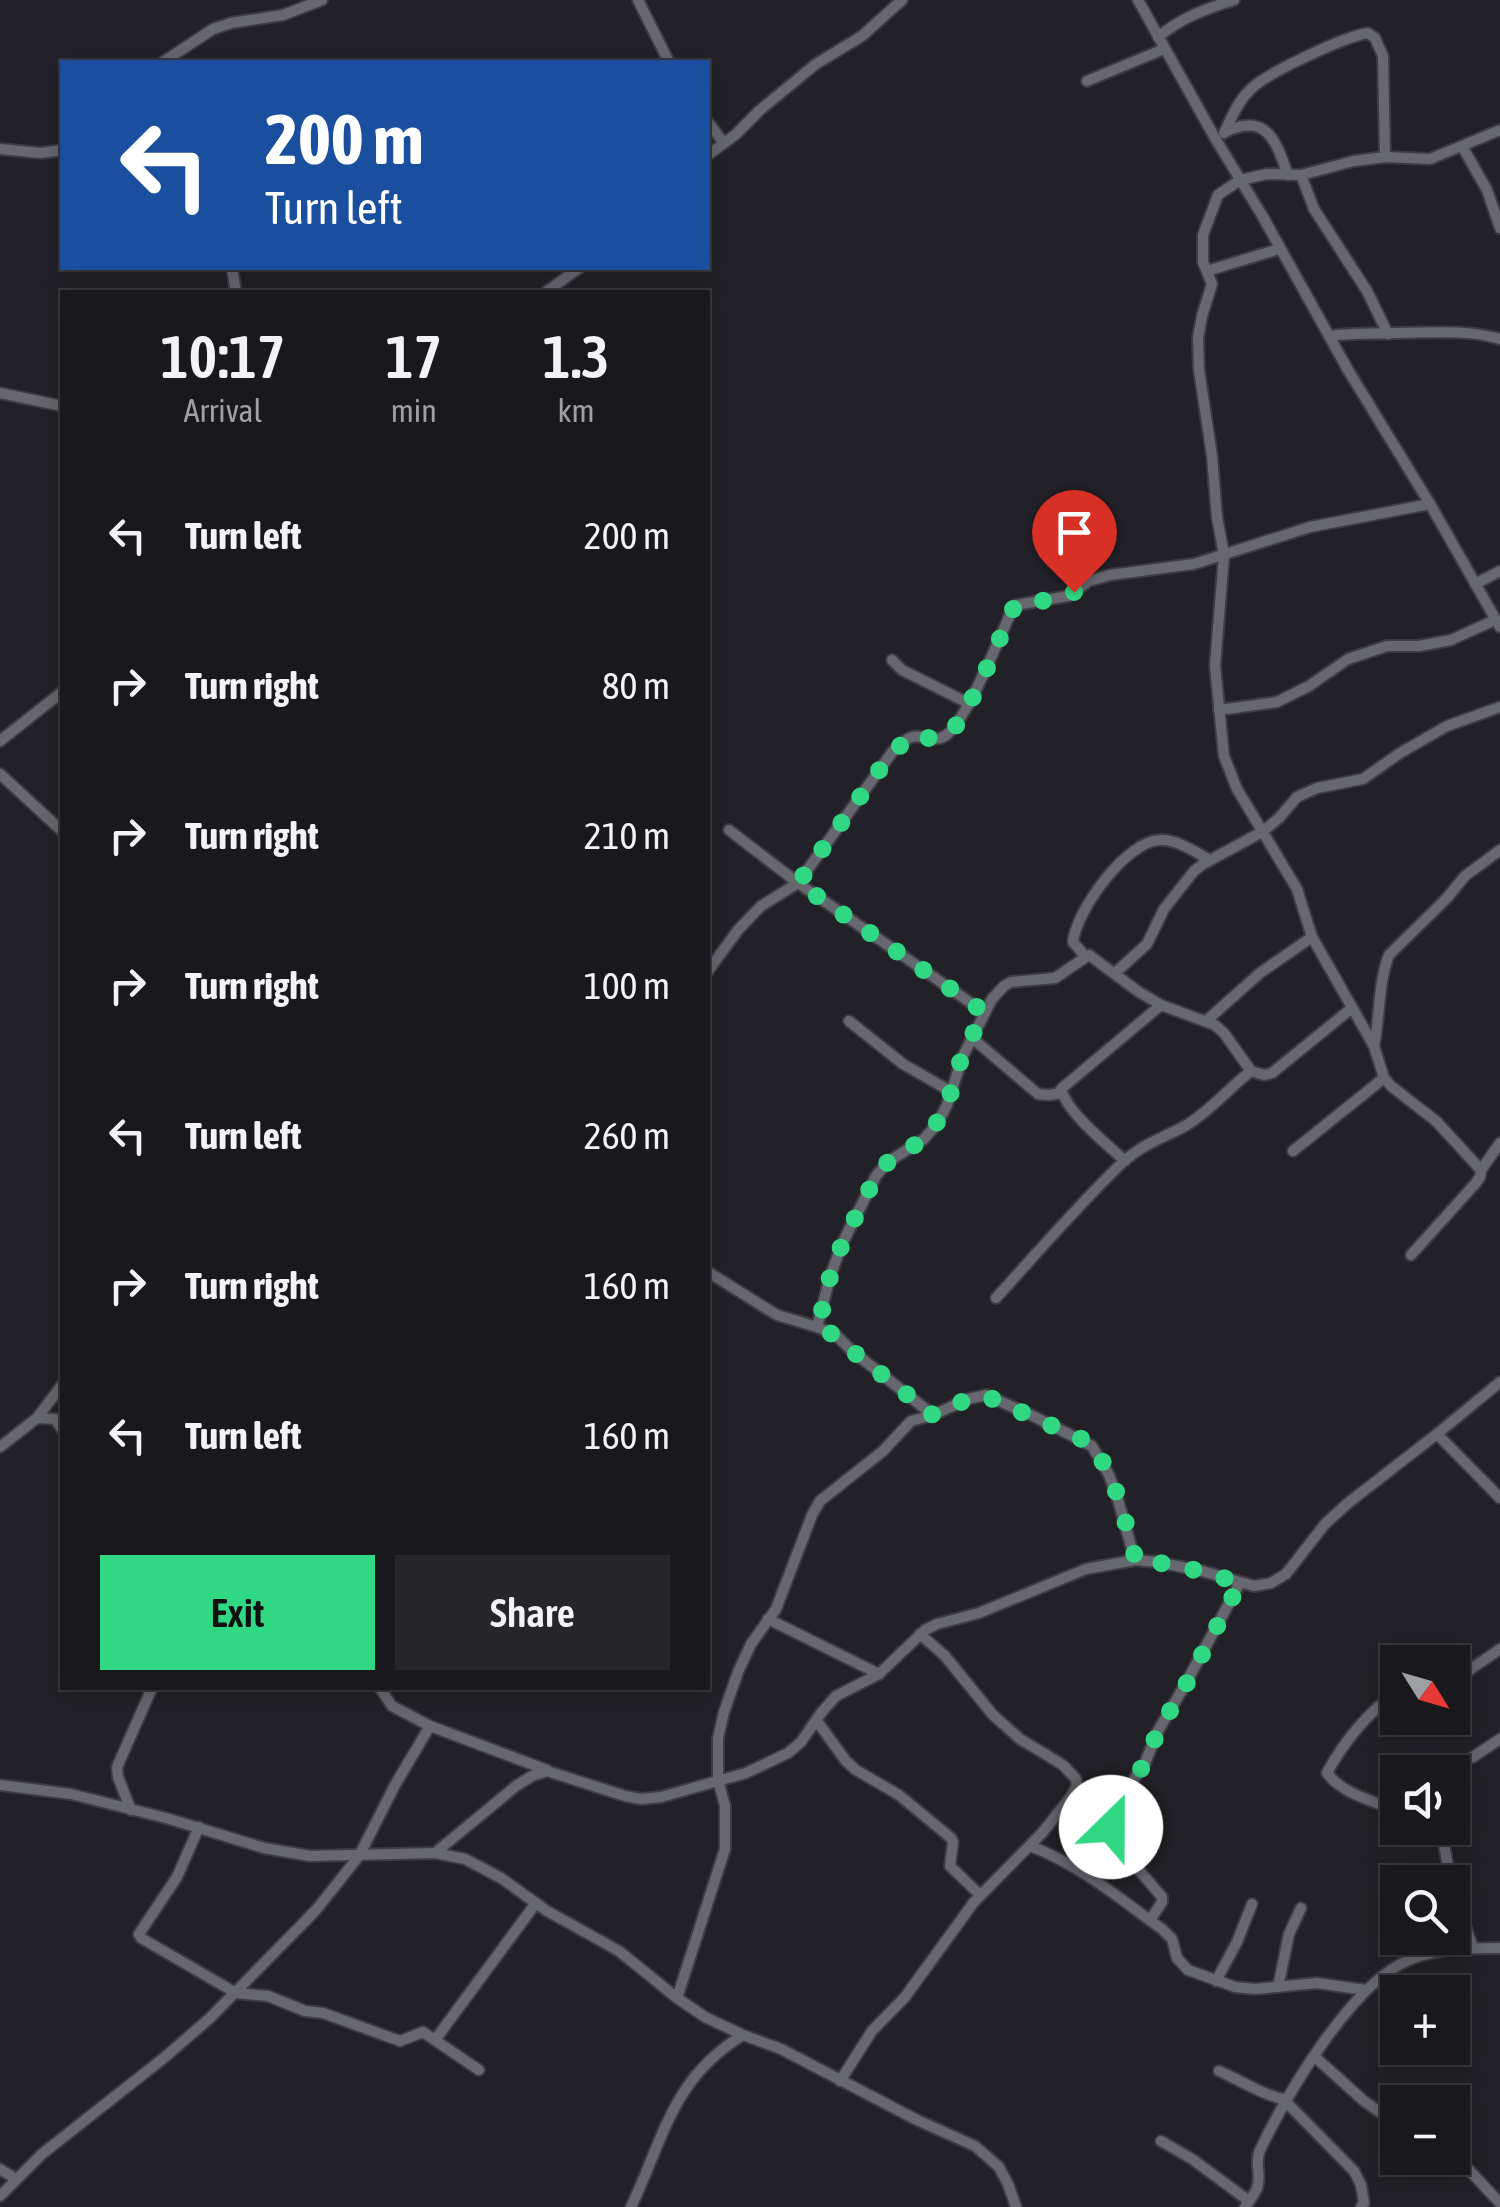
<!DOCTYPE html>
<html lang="en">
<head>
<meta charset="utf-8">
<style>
	body { margin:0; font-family:"Asap Condensed",sans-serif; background:#26262a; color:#f1f3f6; height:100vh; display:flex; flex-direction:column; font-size:38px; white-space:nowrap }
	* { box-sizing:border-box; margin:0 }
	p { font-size:32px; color:#9fa0a4 }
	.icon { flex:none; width:55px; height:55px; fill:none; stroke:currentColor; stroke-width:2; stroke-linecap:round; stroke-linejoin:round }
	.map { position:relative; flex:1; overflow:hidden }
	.panel { position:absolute; left:60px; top:290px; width:650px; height:1400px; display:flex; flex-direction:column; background:#19191d; border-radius:0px; box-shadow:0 5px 25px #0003,0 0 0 2px #37383b }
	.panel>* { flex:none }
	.banner { position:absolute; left:60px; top:60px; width:650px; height:210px; border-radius:0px; box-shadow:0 5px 25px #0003,0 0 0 2px #37383b; background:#1a4fa0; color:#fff; overflow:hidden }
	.needle { width:65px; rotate:127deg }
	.buttons { position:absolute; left:1380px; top:1645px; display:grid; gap:20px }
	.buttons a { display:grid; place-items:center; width:90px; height:90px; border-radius:0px; background:#19191d; box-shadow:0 5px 25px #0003,0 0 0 2px #37383b; font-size:50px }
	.pin { position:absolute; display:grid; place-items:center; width:85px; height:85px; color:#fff; margin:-102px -42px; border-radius:50% 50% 50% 0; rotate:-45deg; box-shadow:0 0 10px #0007 }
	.pin .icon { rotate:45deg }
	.me { position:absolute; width:110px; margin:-55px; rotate:23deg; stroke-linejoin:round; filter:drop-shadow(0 0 8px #0008) }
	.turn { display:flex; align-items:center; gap:35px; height:210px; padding:0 40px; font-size:45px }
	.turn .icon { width:130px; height:130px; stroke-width:2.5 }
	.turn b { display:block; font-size:70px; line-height:85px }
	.eta { display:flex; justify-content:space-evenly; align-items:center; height:170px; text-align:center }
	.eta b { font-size:60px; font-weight:600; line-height:70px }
	.button { display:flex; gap:20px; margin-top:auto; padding:20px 40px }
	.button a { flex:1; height:115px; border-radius:0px; background:#30d883; color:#111; font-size:40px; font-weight:600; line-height:115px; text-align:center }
	.button a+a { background:#26262a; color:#f1f3f6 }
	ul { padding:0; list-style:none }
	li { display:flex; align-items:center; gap:30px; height:150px; padding:0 40px }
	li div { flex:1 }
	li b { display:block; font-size:38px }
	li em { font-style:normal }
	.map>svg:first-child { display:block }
</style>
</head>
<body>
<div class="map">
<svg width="1500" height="2207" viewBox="0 0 1500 2207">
	<rect width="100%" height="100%" fill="#212127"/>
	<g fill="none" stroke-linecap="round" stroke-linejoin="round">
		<defs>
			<g id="minor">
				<polyline points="638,0 669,62"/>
				<polyline points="1138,0 1215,138 1263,217 1348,370 1430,504 1500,627"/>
				<path d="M1158,37c23,-19 47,-28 76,-37"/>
				<polyline points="163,62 213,29 231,23 283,15 322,0"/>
				<polyline points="1087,81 1164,49"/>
				<polyline points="708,122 723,142"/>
				<path d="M1225,132c42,-20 51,9 63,43"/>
				<path d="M1224,133c7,-14 13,-30 24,-41 15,-18 96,-55 120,-59l7,5 8,18 2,101"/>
				<polyline points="1462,146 1487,190 1500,228"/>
				<polyline points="0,149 41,153 62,150"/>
				<polyline points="708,155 735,135 760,110 816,64 862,36 902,0"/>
				<polyline points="1301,175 1314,209 1367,291 1388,334"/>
				<polyline points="232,268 236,292"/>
				<polyline points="1207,271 1279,249"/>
				<polyline points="546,292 579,268"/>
				<path d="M1329,336c23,-3 43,-2 66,-3 35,0 71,-4 105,6"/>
				<polyline points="0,393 62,406"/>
				<polyline points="1475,584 1500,571"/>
				<polyline points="892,660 902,670 968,703"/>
				<polyline points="1219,710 1277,702 1309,686 1348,659 1387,646 1419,646 1451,640 1495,620"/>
				<polyline points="0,741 62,692"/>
				<polyline points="0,774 62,831"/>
				<polyline points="729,830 798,883 984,1012"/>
				<path d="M1085,956l-12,-14c3,-31 53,-101 87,-102 17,-1 35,12 50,20"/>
				<path d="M708,971l30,-41 23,-24 37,-23 95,-132c6,-5 12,-12 19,-14 10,-3 21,5 31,0 20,-8 58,-102 68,-125l5,-7 52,-9 21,-15 21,-6 84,-11 116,-37 120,-23"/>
				<polyline points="1115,973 1147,944 1164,909 1194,871 1203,864 1262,832 1279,818 1297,797 1317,788 1363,779 1400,753 1447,726 1500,707"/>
				<polyline points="849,1021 903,1064 950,1091"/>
				<polyline points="1206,1021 1260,973 1312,937"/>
				<polyline points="972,1038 1038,1094 1049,1095 1061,1093"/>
				<path d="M1374,1046c6,-29 4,-63 15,-91l57,-56 19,-23 35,-26"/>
				<polyline points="1293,1151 1384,1078"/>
				<path d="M1125,1161c-19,-18 -57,-47 -64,-72l100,-84"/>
				<polyline points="1481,1170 1500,1143"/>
				<polyline points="1411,1255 1475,1184 1480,1177 1481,1170 1436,1121 1391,1086 1384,1078 1374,1046 1312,937 1297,889 1237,789 1224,756 1215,666 1224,555 1217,517 1212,456 1199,370 1198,338 1202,316 1212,284 1203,262 1203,235 1218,195 1240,180 1267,174 1301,175 1354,161 1385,157 1430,159 1500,130"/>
				<polyline points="708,1272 777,1315 817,1327 836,1335 851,1350 933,1415"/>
				<path d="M996,1298c42,-46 83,-94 128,-137 19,-17 39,-23 61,-35 24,-14 43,-37 66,-55l13,4 8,-2 80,-65"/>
				<polyline points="817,1327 830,1277 842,1244 876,1176 888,1162 924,1139 937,1124 947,1105 963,1056 992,999 1004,986 1011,982 1055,978 1089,955 1139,992 1161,1005 1215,1025 1224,1033 1251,1071"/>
				<polyline points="37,1418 62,1385"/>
				<polyline points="1437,1434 1500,1498"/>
				<polyline points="0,1447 37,1418 55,1419 62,1429"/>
				<polyline points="768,1619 879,1674"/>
				<polyline points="1452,1682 1500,1649"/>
				<polyline points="380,1688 392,1706 430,1726 547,1770"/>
				<path d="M1398,1693c-28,15 -57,53 -71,80 15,21 47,28 71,38"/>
				<polyline points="816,1720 846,1761 856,1770 899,1795 951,1838 953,1842 950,1866 980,1895"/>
				<polyline points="1473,1757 1500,1739"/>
				<polyline points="0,1785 71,1794 166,1818 264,1848 310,1856 435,1853 465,1859 501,1878 547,1911 619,1951 677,1998 705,2017 743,2035 781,2049 917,2120 975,2146 999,2167 1008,2184 1016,2207"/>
				<polyline points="131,1810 118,1777 117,1767 152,1688"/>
				<polyline points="199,1827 177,1877 139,1934 141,1938 236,1993 268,1996 305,2011 323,2013 400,2041 423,2032 479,2070"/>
				<polyline points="1435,1828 1444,1845 1451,1882"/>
				<path d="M1030,1846c49,18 90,53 132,83l10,10 5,19 11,12 47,17 20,2 62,-6 49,7"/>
				<polyline points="435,1853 516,1786 532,1776 547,1771 625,1796 641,1799 661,1797 746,1773 788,1753 801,1742 821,1713 836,1696 879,1674 925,1630 937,1624 979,1613 1086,1569 1135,1560 1157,1562 1202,1571 1254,1586 1271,1583 1286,1574 1325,1524 1348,1503 1437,1434 1500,1382"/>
				<polyline points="1452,1888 1473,1948"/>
				<polyline points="1150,1920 1162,1902 1162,1897 1114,1841 1109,1810 1111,1803 1132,1782 1145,1763 1158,1731 1186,1683 1240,1583"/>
				<polyline points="1216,1981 1237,1942 1252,1904"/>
				<polyline points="1278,1987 1289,1934 1301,1908"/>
				<polyline points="677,1998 725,1849 725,1806 718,1780 718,1738 724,1712 738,1672 751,1644 776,1609 812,1515 820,1501 883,1451 911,1421 933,1415 968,1399 986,1395 1031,1415 1092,1446 1109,1475 1118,1500 1135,1560"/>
				<polyline points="435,2040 536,1903"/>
				<polyline points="1315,2057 1364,2101 1398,2125"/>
				<path d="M1219,2071c23,10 43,24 68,29"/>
				<polyline points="840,2081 872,2031 905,1997 974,1902 1042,1833 1071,1797 1077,1786 1076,1779 1063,1765 1020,1739 993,1715 945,1656 920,1634"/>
				<polyline points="1286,2102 1354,2171 1361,2185 1364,2203 1361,2207"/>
				<polyline points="1161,2141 1192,2159 1249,2201"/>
				<polyline points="1451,2158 1469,2170 1500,2203"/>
				<polyline points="0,2169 16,2179"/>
				<polyline points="0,2196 42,2154 165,2057 210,2018 316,1910 359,1856 395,1785 430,1726"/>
				<path d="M631,2207c33,-69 41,-129 112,-172"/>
				<path d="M1245,2207c4,-6 10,-13 12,-19 5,-13 -3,-25 3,-38 27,-56 91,-166 149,-190 27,-12 62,-12 91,-12"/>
			</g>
		</defs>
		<use href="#minor" stroke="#3d3c42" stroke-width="14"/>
		<use href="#minor" stroke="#67676f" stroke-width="10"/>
	</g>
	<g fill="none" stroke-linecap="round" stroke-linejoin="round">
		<path stroke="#30d883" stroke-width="18" stroke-dasharray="0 32.4" d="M1074,592l-14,6 -44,7 -5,7c-10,23 -46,115 -66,124 -9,5 -21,1 -30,-1l-22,16 -95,132 186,129 -22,44 -15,49 -11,19 -12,15 -36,23 -12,14 -34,68 -12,33 -12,50 18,9 15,14 82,65 35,-16 18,-3 100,45c29,25 39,83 50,119 36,3 69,12 104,23l-52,98 -30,50 -13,32 -13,19 -21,21 -2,7 2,17"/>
	</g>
</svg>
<div class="buttons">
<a><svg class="needle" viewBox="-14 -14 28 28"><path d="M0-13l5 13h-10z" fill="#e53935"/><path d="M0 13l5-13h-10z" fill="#9fa0a4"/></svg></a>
<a><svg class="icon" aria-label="sound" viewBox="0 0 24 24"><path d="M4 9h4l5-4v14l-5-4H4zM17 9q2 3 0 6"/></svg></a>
<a><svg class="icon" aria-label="search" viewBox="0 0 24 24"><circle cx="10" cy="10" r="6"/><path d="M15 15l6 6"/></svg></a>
<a>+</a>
<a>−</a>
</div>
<div class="pin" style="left:1074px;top:592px;background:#d93025"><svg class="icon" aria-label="arrive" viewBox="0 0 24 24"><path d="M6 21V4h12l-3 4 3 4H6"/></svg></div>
<svg class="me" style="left:1111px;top:1827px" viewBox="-20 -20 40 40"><circle r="19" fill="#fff"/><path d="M0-13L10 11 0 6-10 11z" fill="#30d883"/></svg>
<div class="banner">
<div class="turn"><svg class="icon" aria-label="left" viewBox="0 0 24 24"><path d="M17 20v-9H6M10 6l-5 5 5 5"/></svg><div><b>200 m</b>Turn left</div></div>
</div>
<section class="panel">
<div class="eta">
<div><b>10:17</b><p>Arrival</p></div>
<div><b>17</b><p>min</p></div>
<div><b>1.3</b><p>km</p></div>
</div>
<ul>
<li><svg class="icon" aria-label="left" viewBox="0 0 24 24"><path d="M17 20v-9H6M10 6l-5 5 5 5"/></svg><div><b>Turn left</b></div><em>200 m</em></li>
<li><svg class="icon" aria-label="right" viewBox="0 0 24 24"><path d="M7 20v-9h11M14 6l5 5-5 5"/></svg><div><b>Turn right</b></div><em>80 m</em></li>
<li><svg class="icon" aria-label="right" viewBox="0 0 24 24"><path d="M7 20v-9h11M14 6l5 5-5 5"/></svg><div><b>Turn right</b></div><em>210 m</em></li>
<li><svg class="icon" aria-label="right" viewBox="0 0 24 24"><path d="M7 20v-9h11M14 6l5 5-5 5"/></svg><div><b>Turn right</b></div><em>100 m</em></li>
<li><svg class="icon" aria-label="left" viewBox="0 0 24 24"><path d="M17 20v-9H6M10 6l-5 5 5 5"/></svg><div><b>Turn left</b></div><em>260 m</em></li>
<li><svg class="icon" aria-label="right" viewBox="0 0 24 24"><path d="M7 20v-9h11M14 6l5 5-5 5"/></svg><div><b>Turn right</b></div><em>160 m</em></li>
<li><svg class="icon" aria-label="left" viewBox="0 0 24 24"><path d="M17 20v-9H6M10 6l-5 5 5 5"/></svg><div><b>Turn left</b></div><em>160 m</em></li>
</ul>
<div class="button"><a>Exit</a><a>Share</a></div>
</section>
</div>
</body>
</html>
